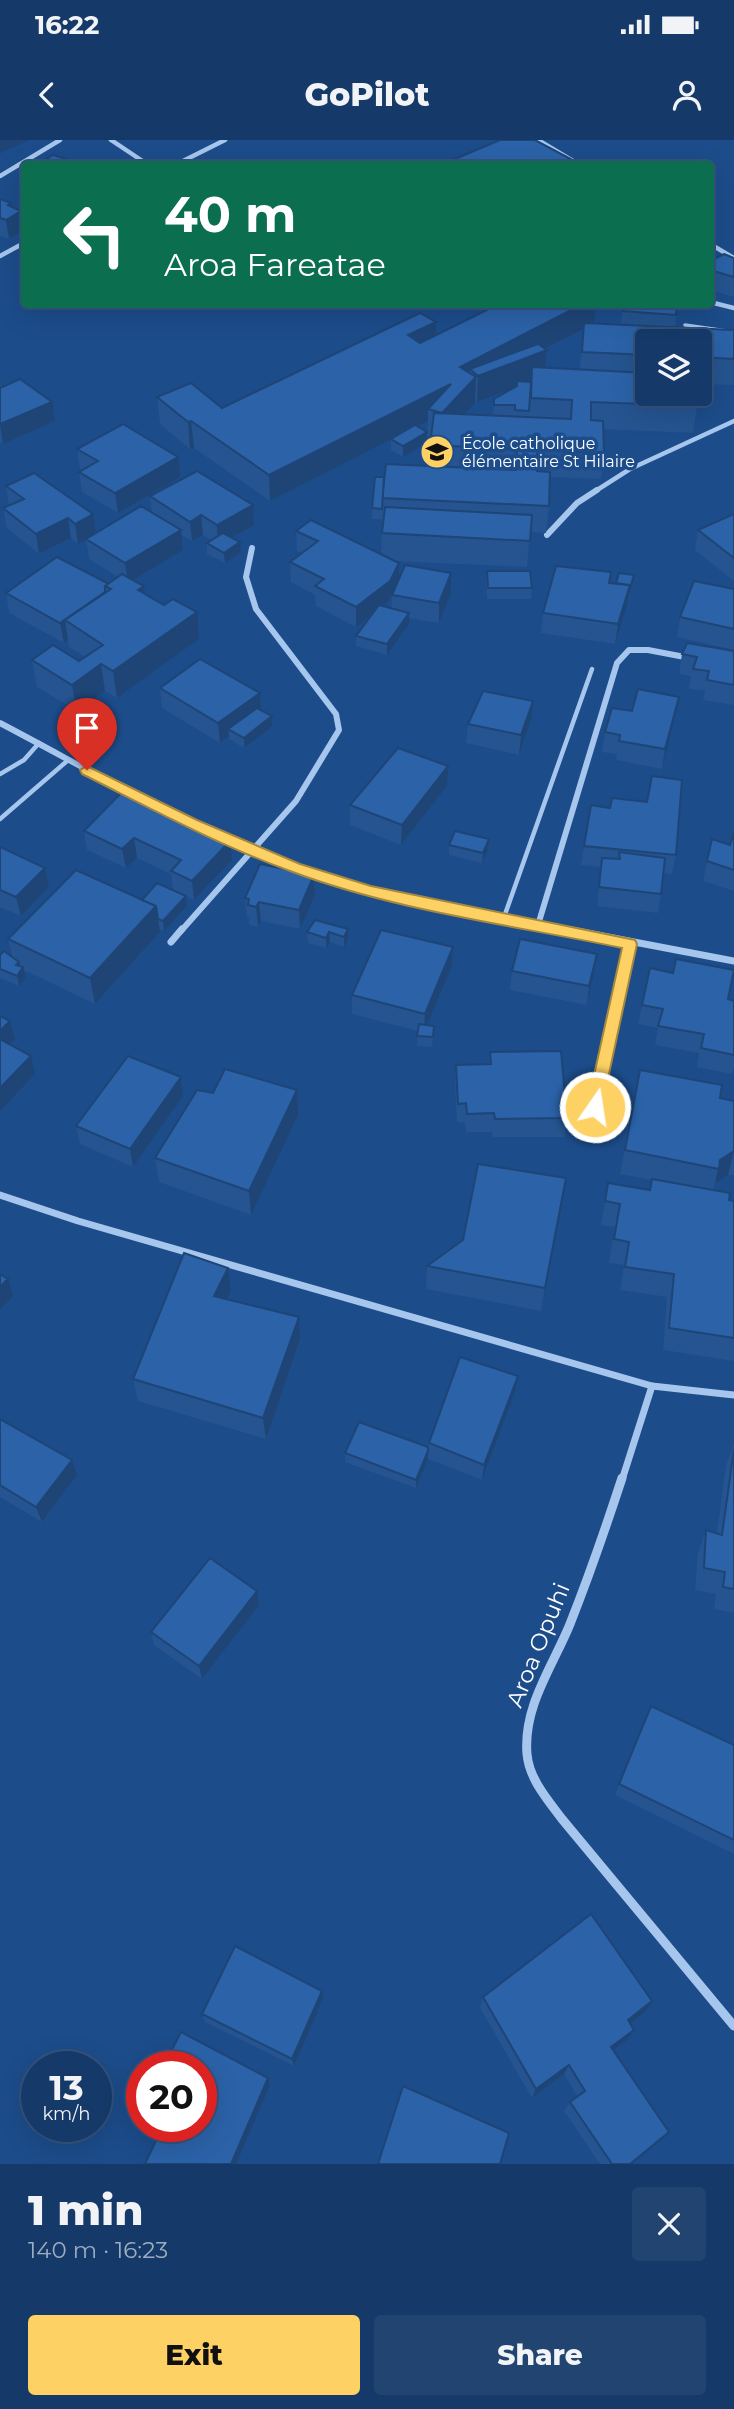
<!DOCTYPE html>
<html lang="en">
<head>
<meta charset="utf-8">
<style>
	body { margin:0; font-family:Montserrat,sans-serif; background:#224471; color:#f1f3f6; height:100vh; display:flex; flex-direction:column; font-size:26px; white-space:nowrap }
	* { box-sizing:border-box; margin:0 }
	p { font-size:23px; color:#9dacc0 }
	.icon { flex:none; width:38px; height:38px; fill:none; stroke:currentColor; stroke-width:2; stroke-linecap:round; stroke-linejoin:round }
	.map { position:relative; height:2024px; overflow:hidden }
	.panel { display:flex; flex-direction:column; background:#153968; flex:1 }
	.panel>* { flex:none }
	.top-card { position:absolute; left:21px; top:21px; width:693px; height:147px; border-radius:7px; box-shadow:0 7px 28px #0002,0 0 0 2px #34537c; background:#0b6e4f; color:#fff; overflow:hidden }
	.fabs { position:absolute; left:635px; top:189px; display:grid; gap:14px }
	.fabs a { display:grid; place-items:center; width:77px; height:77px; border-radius:7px; background:#153968; box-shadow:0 7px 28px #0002,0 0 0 2px #34537c; font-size:35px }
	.speed { position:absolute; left:21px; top:1911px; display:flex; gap:14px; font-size:35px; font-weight:700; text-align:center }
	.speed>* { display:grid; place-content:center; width:91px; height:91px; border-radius:50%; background:#153968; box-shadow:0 7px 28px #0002,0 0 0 2px #34537c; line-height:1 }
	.speed small { font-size:18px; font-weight:400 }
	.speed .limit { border:10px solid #d22; background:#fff; color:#111 }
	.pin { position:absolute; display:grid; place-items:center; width:60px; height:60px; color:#fff; margin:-72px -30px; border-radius:50% 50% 50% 0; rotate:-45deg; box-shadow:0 0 7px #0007 }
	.pin .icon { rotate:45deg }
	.me { position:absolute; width:77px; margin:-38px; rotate:13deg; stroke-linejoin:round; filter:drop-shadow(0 0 5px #0008) }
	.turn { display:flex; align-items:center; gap:24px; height:147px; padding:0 28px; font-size:32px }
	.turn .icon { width:91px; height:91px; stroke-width:2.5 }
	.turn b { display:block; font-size:49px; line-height:60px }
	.round { display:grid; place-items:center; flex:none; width:74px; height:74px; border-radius:7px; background:#224471 }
	.summary { display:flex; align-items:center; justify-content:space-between; height:119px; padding:0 28px }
	h1 { font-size:42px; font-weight:800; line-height:52px }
	.action { display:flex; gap:14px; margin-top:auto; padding:14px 28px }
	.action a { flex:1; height:80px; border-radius:7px; background:#fdd163; color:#111; font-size:28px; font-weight:800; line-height:80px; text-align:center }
	.action a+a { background:#224471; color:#f1f3f6 }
	.status { display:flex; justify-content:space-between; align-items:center; height:49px; padding:0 35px; background:#153968; direction:ltr }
	.status svg { height:19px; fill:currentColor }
	header { display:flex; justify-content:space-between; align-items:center; height:91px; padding:0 28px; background:#153968; font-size:32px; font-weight:800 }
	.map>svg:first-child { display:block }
</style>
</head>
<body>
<div class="status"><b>16:22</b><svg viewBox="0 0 49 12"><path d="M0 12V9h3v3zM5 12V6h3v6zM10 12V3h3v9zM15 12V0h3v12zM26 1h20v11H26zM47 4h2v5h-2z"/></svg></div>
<header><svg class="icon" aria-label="back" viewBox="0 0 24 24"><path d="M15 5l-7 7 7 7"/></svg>GoPilot<svg class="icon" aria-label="person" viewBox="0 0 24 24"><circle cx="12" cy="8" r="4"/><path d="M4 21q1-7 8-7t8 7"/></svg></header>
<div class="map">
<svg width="734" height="2024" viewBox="0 0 734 2024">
	<rect width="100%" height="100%" fill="#1c4c8a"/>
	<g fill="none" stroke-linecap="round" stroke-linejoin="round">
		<polyline stroke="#a6c6ed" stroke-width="3.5" points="685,185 734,192"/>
		<g stroke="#a6c6ed" stroke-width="4.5">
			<polyline points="0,634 24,620 39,603"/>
			<polyline points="0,679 67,621"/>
			<polyline points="503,780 592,529"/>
		</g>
		<polyline stroke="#a6c6ed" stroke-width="5" points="595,967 630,804"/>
		<g stroke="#a6c6ed" stroke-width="4.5">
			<polyline points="111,0 144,22 158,24"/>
			<polyline points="538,0 578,24"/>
			<polyline points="177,24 225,0"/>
			<polyline points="0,36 60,0"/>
			<polyline points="710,104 734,118"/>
			<polyline points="0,116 24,103"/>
			<polyline points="710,162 734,168"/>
			<polyline points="594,352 630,329 734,281"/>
		</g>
		<g stroke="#a6c6ed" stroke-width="6">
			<polyline points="547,395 577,363 597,350"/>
			<path d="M0,583c97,51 193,108 296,145 89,33 186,46 279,63"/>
			<polyline points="538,785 617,523 629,510 648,510 690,518"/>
			<polyline points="181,791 296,661 339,590 336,574 256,469 246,437 252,408"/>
		</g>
		<g stroke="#a6c6ed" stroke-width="7">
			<polyline points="566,789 734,821"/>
			<polyline points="171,802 182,789"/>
			<polyline points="0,1055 78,1081 652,1246 734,1255"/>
			<polyline points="622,1340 652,1246"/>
		</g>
		<path stroke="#a6c6ed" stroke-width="9" d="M622,1338c-16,49 -33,98 -52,146 -17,42 -47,82 -43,130 2,25 21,46 35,65l172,207"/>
	</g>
	<g fill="#255490" fill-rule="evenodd">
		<polygon points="0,59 11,63 12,67 21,71 24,90 9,99 0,96"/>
		<polygon points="734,118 734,157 710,150 710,121"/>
		<path d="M623,164h54l-2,24 59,2v55l-34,-1v-43h-52v53l49,12 -4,27 -90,-4 1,24 -3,26 -51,-2 -1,29 -3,27 -16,-1 -3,35 -133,-6 5,17 52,-5v20l-12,30 -30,-5v6l-22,31 -31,-9v-10l16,-22 -16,13 -40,-21 -1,-11 -24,-13 -1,-20 12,-9 -5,-2 -1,-20 85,24 1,-36h-10v-11l12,-31 45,-11 2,-29 -4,-1 1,-15 -11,6 10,16 -24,14 -12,-7v-10l-121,61 -76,-53 -4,1 -30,-25 -3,-27 65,11 213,-73 159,-11 27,1zM583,190l-3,40 -35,-2 2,-18 -2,-1zM515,247l-21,12 -1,17 -28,-2 10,-11v-2l2,1zM392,457l-1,11 -8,-2 6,-5z"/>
		<polygon points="0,248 55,281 3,304 0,302"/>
		<polygon points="77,309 180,337 118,373 82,352 79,332 82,330 80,329"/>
		<polygon points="6,346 96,393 152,373 150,356 254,385 232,397 240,402 241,412 225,423 207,414 207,403 211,400 203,395 192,401 182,395 183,410 132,440 144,446 145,454 199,499 117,558 105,551 77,571 37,547 32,520 79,521 85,517 69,507 68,500 64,503 9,473 6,453 109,444 118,437 89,419 86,399 78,404 71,398 39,414 7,388 3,368 9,366"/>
		<polygon points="734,374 734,441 695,410 698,390"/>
		<polygon points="487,431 532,448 531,459 487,459 486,442"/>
		<polygon points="610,443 632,446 615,504 541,493 543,473"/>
		<polygon points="734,449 734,510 677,497 680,477"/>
		<polygon points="734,511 734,565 703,560 705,551 689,549 691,536 679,534 682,514"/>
		<polygon points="160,548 261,570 272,587 244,608 229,599 229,596 220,603 162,568"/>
		<polygon points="632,571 675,577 662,629 616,620 617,614 602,612 605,592"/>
		<polygon points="531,580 519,615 466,603 468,584"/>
		<polygon points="447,646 401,705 350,685 350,665"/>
		<polygon points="122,652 232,720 194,760 186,756 187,766 164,791 159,789 160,792 95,864 24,830 26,838 19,846 0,838 0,815 12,816 8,799 173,750 171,734 137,718 126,728 87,710 84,691"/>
		<polygon points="734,692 734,751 703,741 712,699 730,705"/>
		<polygon points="489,699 488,710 482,723 449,715 449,705"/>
		<polygon points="584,706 676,715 672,734 663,733 661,754 658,773 597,766 601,727 581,725"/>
		<polygon points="0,707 49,747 21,776 0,767"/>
		<polygon points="314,735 315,755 300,789 261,781 258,787 249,785 249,778 247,777 245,758"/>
		<polygon points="348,789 348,800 344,807 330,802 326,808 308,803 307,792"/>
		<polygon points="453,807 452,826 427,885 434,886 432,907 417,906 418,891 352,874 352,855"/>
		<polygon points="512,831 594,833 587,865 510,850"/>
		<polygon points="728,859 734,861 734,927 732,934 697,927 699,913 655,905 658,888 638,884 642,865"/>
		<polygon points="490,912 567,978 565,997 493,997 492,992 466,992 465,982 457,982 455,944 456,925 489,924"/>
		<polygon points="640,930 720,958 734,961 734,1035 728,1035 715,1043 713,1050 729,1060 734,1061 734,1221 663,1210 667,1157 620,1150 624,1125 609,1123 615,1087 601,1085 608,1043 649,1050 652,1040 620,1034"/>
		<polygon points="181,937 183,956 133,1027 80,1004 76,986"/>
		<polygon points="298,975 251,1075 159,1042 155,1018"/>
		<polygon points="562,1062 541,1171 426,1149 427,1126"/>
		<polygon points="228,1128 231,1151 227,1159 299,1177 300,1199 266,1299 138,1261 133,1239"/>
		<polygon points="518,1236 515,1252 482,1340 428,1319 416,1348 345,1322 345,1313 428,1307 429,1303"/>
		<polygon points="0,1279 72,1320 77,1335 42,1382 0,1357"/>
		<polygon points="734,1304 734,1473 714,1469 716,1454 695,1450 698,1413 706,1390 717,1393 726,1325"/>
		<polygon points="259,1465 202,1539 154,1505 151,1492"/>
		<polygon points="651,1566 734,1605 734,1714 615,1655"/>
		<polygon points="483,1857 645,1872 630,1884 627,1900 614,1911 669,1992 632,2024 600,2024 564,1971 570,1962 577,1956 564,1934 532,1958 480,1868"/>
		<polygon points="323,1859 294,1926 205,1882 202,1874"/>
	</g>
	<g fill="#1e4576">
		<polygon points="0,0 29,0 0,13"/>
		<polygon points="11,63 13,75 21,71 24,90 9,99 6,80 8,65"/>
		<polygon points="583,164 596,164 594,184 536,213 547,210 544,236 517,247 517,241 516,247 477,262 478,236 470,229 469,244 476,237 475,263 441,299 442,273 428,269 428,281 270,361 269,335 460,227"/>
		<polygon points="436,182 435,208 407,222 408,195"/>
		<polygon points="52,262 55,281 3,304 0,284"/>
		<polygon points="191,281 194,308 190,309 188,282"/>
		<polygon points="427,292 427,303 403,317 403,306"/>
		<polygon points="178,317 180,337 118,373 115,353"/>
		<polygon points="253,365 254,385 218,405 217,385"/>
		<polygon points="93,374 96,394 78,404 75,384"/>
		<polygon points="201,375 203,395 192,401 190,382"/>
		<polygon points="68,378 71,398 39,414 36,394"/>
		<polygon points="181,390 183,410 128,443 125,423"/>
		<polygon points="240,402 241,412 225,423 224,413"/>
		<polygon points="399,423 399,443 392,455 389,461 356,487 356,467"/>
		<polygon points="451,433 451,453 439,483 439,463"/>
		<polygon points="634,435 632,446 628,458 630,448"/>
		<polygon points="630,445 627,465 615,504 618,484"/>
		<polygon points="144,446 147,473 138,450"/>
		<polygon points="105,452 65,480 68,500 64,503 60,483"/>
		<polygon points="197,472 199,499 117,558 113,531"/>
		<polygon points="409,473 409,484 387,515 387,504"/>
		<polygon points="101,524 105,551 77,571 72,545"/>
		<polygon points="260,553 261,573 228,589 229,596 220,603 218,583"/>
		<polygon points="679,557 675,577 662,629 665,609"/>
		<polygon points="533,561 531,580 519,615 521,595"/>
		<polygon points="272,576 272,587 244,608 244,598"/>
		<polygon points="448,626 447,646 401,705 402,685"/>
		<polygon points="134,698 137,718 126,728 122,709"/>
		<polygon points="489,699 488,710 482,723 483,713"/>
		<polygon points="230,701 232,720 194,760 192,741"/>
		<polygon points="45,728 49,747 21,776 16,757"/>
		<polygon points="314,735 315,755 300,789 299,770"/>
		<polygon points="186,756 187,766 164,791 163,781"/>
		<polygon points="259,762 261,781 258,787 256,767"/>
		<polygon points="156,766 160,792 95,864 90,838"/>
		<polygon points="348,789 348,800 344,807 344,797"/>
		<polygon points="329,792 330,802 326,808 326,798"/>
		<polygon points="453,807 452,826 424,892 425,874"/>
		<polygon points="597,814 594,833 587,865 589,846"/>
		<polygon points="19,822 21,830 23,827 26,838 19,846 17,836 16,825"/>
		<polygon points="10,881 15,899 0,914 0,891"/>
		<polygon points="31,916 35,934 0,971 0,948"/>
		<polygon points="181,937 183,956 133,1027 130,1009"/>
		<polygon points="297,950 298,975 251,1075 249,1051"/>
		<polygon points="734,1011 728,1035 715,1043 720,1020"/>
		<polygon points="566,1038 562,1062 541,1171 545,1148"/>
		<polygon points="228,1128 231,1151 217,1179 214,1156"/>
		<polygon points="8,1139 13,1156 0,1170 0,1147"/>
		<polygon points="299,1177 300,1199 266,1299 263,1278"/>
		<polygon points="518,1236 515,1252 482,1340 484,1325"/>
		<polygon points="428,1311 428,1319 416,1348 416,1340"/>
		<polygon points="72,1320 77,1335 42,1382 36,1367"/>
		<polygon points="257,1451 259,1465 202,1539 199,1526"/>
		<polygon points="322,1851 323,1859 294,1926 292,1919"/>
		<polygon points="652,1861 645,1872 621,1891 628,1880"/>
		<polygon points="634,1890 627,1900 605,1917 611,1907"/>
		<polygon points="569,1925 564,1934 532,1958 536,1949"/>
		<polygon points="268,1938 270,1945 236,2024 231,2024"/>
		<polygon points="669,1992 661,2000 632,2024 630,2024"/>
	</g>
	<g fill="#2b62a8" stroke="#1e4576" stroke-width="2">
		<polygon points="500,0 535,0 580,24 443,24"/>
		<polygon points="53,15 82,24 39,24"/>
		<polygon points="0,59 11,63 8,65 21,71 6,80 0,78"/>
		<polygon points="724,114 734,118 734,137 710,130 710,121"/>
		<polygon points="499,164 583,164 460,227 476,237 442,273 428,269 451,244 269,335 191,281 188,282 157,257 191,243 222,268 420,173 436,182 408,195 420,203"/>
		<polygon points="624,164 677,164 676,175 623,171"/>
		<polygon points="584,183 734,190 734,219 700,217 700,201 648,201 648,215 582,212"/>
		<polygon points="538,204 547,210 478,236 470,229"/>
		<polygon points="532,227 648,233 648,254 697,254 697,266 591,262 591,280 603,281 604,313 537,310 537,331 550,332 549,366 382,358 386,324 516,330 517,309 430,305 434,273 571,279 572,260 531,258"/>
		<polygon points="20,239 52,262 0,284 0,248"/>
		<polygon points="517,241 531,242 529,271 515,270 515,265 494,265 494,259 517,246"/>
		<polygon points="123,284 178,317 115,353 79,332 98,321 77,309"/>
		<polygon points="415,285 427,292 403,306 391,299"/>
		<polygon points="197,331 253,365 217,385 201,375 190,382 150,356"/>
		<polygon points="34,333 93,374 75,384 68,378 36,394 3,368 24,359 6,346"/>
		<polygon points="375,337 384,337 382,369 372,368"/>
		<polygon points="141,366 181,390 125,423 86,399"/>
		<polygon points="385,367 532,375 530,401 382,393"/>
		<polygon points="734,374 734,418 698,390"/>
		<polygon points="311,380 399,423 390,441 356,467 315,446 324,439 290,422 318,401 296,391"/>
		<polygon points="223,393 240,402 224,413 207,403"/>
		<polygon points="57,417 109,444 105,446 105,452 60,483 6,453"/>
		<polygon points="405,425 451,433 439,463 392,455"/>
		<polygon points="556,426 611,432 609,443 630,445 618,484 543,473"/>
		<polygon points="487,431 530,431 532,448 488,448"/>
		<polygon points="619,433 634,435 630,448 630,445 616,443"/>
		<polygon points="122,434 144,446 138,450 164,465 173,459 197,472 113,531 101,524 72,545 32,520 53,505 79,521 103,505 65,480 111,449 105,446"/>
		<polygon points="694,441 734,449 734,489 680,477"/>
		<polygon points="379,465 409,473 387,504 356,496"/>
		<polygon points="687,503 734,511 734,545 707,540 709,531 693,529 697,517 682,514"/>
		<polygon points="200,519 260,553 218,583 160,548"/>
		<polygon points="638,549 679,557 665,609 619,601 620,595 605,592 612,568 632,571"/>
		<polygon points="483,551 533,561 521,595 468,584"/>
		<polygon points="257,568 272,576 244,598 228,589"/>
		<polygon points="398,608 448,626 402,685 350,665"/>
		<polygon points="652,636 682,640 676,715 584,706 591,665 610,668 612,658 647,662"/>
		<polygon points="122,652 230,701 192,741 171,731 181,720 134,698 122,709 84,691"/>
		<polygon points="455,691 489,699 483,713 449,705"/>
		<polygon points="734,692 734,730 707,721 712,699 730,705"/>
		<polygon points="0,707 45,728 16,757 0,750"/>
		<polygon points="619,712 665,718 661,754 599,747 602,718 620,719"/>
		<polygon points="260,724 314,735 299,770 259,762 256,767 248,765 249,759 245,758"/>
		<polygon points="76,730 156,766 90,838 8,799"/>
		<polygon points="157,743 186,756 163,781 158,779 156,766 142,760"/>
		<polygon points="315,780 348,789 344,797 329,792 326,798 307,792"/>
		<polygon points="381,790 453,807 425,874 352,855"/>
		<polygon points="520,799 597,814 589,846 512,831"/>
		<polygon points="4,811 19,822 16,825 23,827 17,836 0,829 0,815"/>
		<polygon points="676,819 734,830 728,859 734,861 734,915 701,908 704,894 658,886 663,869 642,865 650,828 673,833"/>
		<polygon points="0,876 10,881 0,891"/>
		<polygon points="419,884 434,886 433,897 417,896"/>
		<polygon points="0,899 31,916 0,948"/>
		<polygon points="561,911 567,978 495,979 494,973 467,974 466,963 458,964 456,925 491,924 490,912"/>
		<polygon points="128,916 181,937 130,1009 76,986"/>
		<polygon points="225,929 297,950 249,1051 155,1018 197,950 213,953"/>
		<polygon points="640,930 722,945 720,958 734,961 734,1011 720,1020 719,1029 625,1010"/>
		<polygon points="478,1024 566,1038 545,1148 427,1126 463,1100"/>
		<polygon points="652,1039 730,1053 729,1060 734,1061 734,1198 669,1188 674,1134 625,1127 629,1102 614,1099 620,1064 605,1061 608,1043 650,1050"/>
		<polygon points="184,1113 228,1128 214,1156 299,1177 263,1278 133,1239"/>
		<polygon points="0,1134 8,1139 0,1147"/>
		<polygon points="460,1217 518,1236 484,1325 429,1303"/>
		<polygon points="0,1279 72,1320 36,1367 0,1345"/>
		<polygon points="359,1282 428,1307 428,1311 416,1340 345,1313"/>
		<polygon points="734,1309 734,1449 723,1447 725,1432 704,1428 706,1390 722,1395"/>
		<polygon points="210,1418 257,1451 199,1526 151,1492"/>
		<polygon points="651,1566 734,1605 734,1700 619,1644"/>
		<polygon points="591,1774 652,1861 628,1880 634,1890 611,1907 669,1992 630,2024 612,2024 570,1962 585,1951 569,1925 536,1949 483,1857"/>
		<polygon points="235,1806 322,1851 292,1919 202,1874"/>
		<polygon points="181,1892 268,1938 231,2024 145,2024 163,1986 201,1986 201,1927 163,1927"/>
		<polygon points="403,1946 509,1993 500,2024 378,2024"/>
	</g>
	<path fill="#fdd163" stroke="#a48840" stroke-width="2" d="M87,626l110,54 103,44 71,22 264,54 2,4 -36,167h-11l-3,-4 35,-159c-110,-23 -226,-37 -332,-77 -72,-26 -140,-63 -208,-97l-2,-4z"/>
	<defs>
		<symbol id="school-disc" viewBox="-11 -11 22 22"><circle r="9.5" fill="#fdd163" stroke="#1c4c8a"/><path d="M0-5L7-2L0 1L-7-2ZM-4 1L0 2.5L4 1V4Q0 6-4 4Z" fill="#111"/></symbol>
	</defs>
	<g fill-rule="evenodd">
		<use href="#school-disc" x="418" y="293" width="38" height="38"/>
	</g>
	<g text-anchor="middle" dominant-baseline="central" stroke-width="7" stroke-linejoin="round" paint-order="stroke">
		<g font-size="16" fill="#fff" stroke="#1c4c8a" text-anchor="start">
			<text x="462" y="303">École catholique<tspan x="462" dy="18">élémentaire St Hilaire</tspan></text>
		</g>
		<g font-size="23" fill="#fff" stroke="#1c4c8a">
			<text transform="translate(538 1505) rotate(-68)">Aroa Opuhi</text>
		</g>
	</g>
</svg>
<div class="fabs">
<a><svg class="icon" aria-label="layers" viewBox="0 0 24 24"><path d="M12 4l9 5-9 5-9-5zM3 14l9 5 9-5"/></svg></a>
</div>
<div class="speed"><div>13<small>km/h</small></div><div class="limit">20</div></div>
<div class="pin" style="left:87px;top:630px;background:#d93025"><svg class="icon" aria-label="arrive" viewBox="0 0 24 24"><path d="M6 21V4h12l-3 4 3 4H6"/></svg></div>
<svg class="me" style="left:595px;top:967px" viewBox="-20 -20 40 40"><circle r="17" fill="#fdd163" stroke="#fff" stroke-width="3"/><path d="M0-11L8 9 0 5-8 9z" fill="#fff"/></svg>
<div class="top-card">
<div class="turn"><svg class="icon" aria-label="left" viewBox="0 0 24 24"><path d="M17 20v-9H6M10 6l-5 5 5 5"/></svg><div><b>40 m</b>Aroa Fareatae</div></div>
</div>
</div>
<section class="panel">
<div class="summary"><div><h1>1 min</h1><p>140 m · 16:23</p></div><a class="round"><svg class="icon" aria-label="close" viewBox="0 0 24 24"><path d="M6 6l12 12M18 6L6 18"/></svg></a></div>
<div class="action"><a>Exit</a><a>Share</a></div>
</section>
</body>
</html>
